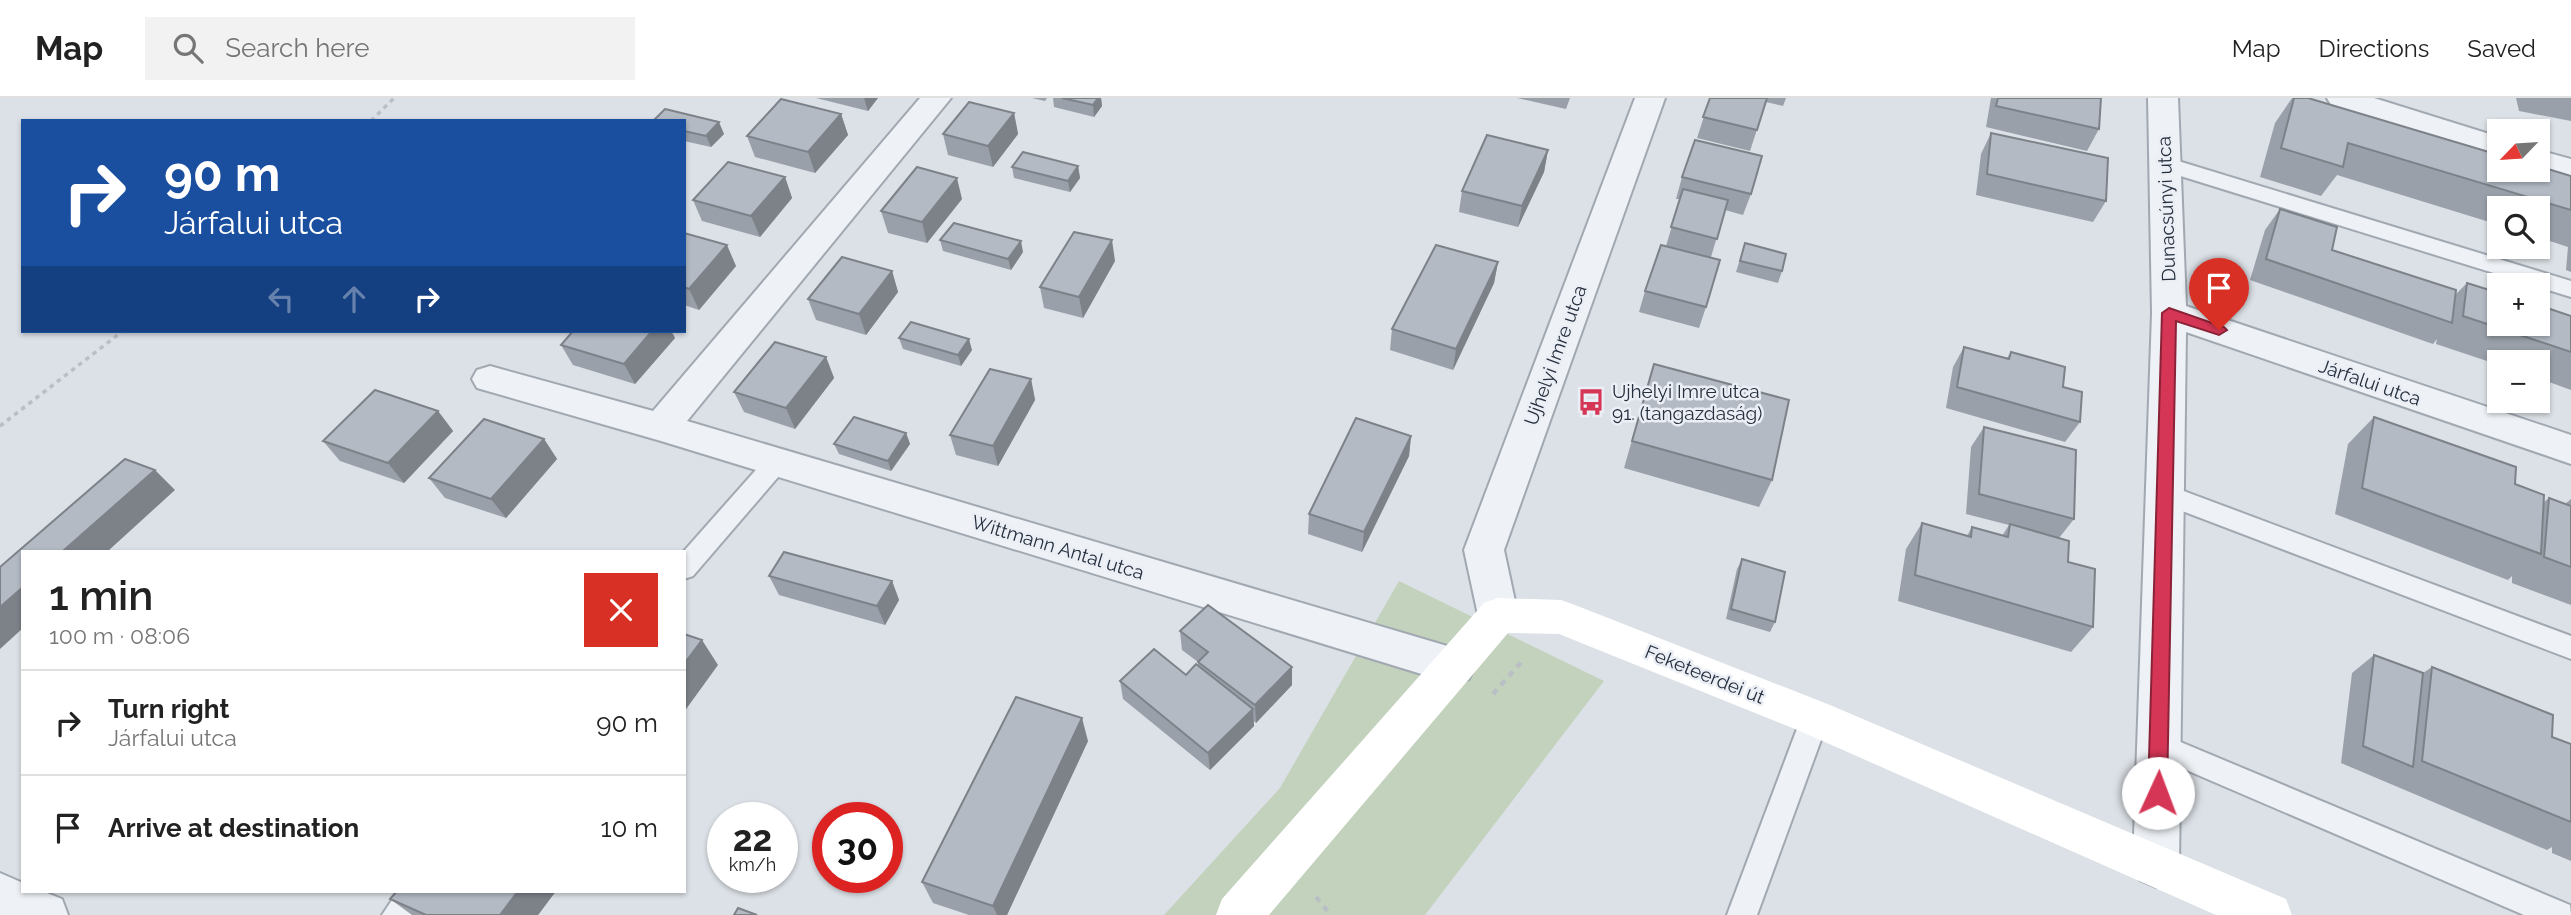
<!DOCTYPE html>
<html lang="en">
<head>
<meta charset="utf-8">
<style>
	body { margin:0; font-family:Raleway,sans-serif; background:#f2f2f2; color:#222; height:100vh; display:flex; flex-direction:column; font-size:26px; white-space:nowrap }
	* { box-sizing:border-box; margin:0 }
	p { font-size:23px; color:#767676 }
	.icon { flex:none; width:38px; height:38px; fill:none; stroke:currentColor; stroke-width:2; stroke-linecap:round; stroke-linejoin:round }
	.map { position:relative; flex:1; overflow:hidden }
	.drawer { position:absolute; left:21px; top:452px; width:665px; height:343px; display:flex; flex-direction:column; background:#fff; border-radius:0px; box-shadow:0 2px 5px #0004 }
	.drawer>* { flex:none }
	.top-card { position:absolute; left:21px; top:21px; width:665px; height:214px; border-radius:0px; box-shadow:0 2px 5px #0004; background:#1a4fa0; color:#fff; overflow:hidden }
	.needle { width:46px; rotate:245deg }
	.buttons { position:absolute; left:2487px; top:21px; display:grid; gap:14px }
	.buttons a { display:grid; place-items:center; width:63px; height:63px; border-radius:0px; background:#fff; box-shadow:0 2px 5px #0004; font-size:35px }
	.speed { position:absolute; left:707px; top:704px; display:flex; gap:14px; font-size:35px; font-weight:700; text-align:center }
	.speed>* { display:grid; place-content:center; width:91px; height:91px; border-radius:50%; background:#fff; box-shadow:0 2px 5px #0004; line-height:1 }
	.speed small { font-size:18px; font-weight:400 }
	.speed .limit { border:10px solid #d22; background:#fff; color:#111 }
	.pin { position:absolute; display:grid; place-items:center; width:60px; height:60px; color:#fff; margin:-72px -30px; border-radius:50% 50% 50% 0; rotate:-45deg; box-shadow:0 0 7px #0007 }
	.pin .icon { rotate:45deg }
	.me { position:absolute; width:77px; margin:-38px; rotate:2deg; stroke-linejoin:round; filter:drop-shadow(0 0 5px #0008) }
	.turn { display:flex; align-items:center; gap:24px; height:147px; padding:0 28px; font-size:32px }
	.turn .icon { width:91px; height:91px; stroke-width:2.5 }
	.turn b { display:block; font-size:49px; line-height:60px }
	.lanes { display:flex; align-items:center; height:66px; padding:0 28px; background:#0003; justify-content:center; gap:35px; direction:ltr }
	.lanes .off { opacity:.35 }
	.round { display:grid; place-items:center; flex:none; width:74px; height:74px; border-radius:0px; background:#f2f2f2 }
	.head { display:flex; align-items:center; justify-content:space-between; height:119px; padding:0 28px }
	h1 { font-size:42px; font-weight:600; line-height:52px }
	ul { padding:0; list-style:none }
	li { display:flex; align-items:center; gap:21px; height:105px; padding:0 28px; border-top:2px solid #e0e0e0 }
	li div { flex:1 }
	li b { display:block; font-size:26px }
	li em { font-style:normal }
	header { display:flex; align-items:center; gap:42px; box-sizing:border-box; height:98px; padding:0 35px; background:#fff; border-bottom:2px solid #e0e0e0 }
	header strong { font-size:33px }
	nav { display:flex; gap:38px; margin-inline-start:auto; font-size:24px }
	.search { width:490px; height:63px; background:#f2f2f2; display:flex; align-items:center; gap:18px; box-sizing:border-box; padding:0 24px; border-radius:0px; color:#767676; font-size:26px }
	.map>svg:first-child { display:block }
</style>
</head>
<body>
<header>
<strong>Map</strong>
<div class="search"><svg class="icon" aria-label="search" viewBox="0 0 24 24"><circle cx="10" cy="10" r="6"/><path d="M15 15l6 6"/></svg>Search here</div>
<nav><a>Map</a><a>Directions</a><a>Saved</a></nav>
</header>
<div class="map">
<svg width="2571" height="817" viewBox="0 0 2571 817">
	<rect width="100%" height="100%" fill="#dce1e7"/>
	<polygon fill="#c3d2bc" points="1399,483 1604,583 1425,817 1164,817 1280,690"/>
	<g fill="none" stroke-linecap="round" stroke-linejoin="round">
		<defs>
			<g id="service">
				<polygon points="2165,59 2571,183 2571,199 2158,71 2155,66"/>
				<polygon points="777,355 785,357 789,364 785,371 693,478 684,481 684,453 769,357"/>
				<polygon points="2165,386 2571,538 2571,561 2156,403 2153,396 2156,389"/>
				<polygon points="1815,608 1825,611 1829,620 1757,817 1727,817 1801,620 1805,611"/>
				<polygon points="2159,635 2570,807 2571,817 2524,817 2149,656 2145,647 2149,638"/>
				<polygon points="398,793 432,793 416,817 382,817"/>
			</g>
			<g id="minor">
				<polygon points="920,0 951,0 687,323 1454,550 1469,555 1475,568 1469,581 1454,586 661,343 477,290 472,281 477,272 490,268 653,313"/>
				<polygon points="1635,0 1665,0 1504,452 1518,517 1512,529 1498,534 1484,529 1478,517 1464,452"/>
				<polygon points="2148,0 2178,0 2186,208 2571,337 2571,366 2186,234 2179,767 2172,782 2156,789 2140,782 2133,767 2152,215"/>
				<polygon points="2327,0 2374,0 2499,39 2499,60 2331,7"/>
				<polygon points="2538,52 2571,61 2571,82 2535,72"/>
				<polygon points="0,775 23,785 23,793 42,793 62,801 68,817 0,817"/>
			</g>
		</defs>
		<use href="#service" stroke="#a1a8b1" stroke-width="4"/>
		<use href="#minor" stroke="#a1a8b1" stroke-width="4"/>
		<g stroke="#babfc5" stroke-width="3.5" stroke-dasharray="4.5 4.5" stroke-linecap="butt">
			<polyline points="371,23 394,0"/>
			<polyline points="0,328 123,233"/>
		</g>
		<g stroke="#babfc5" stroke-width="4.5" stroke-dasharray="6 6" stroke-linecap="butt">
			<polyline points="1493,596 1524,561"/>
			<polyline points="1316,799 1331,817"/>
		</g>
		<use href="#service" fill="#eef1f5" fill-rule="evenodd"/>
		<use href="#minor" fill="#eef1f5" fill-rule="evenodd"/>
		<polygon fill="#fff" fill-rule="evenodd" points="1498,500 1561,502 1575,507 1830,607 2286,801 2292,817 2216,817 1800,633 1559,536 1508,535 1269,817 1216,817 1222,801 1484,505"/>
	</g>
	<g fill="#9aa0a9">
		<polygon points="816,0 878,0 868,13"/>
		<polygon points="1032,0 1047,0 1045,3"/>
		<polygon points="1053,0 1101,0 1102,8 1094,19 1054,9"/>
		<polygon points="1517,0 1570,0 1566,11"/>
		<polygon points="1710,0 1786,0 1783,8 1766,4 1750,53 1697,40"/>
		<polygon points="1991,0 2101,0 2099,31 2087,53 1986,29"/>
		<polygon points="2292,0 2308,0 2571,78 2571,174 2566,172 2568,149 2538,139 2538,110 2499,110 2499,127 2337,77 2321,98 2260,79 2275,25"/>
		<polygon points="2516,0 2571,0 2571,23 2519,13"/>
		<polygon points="1014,15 1018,36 993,69 948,57 943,36"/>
		<polygon points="841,16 848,37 815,75 755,59 747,38"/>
		<polygon points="684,23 724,36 711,49 684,43"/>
		<polygon points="1991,35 2106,103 2093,124 1976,97 1981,56"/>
		<polygon points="1548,52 1544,74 1518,129 1459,114 1462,93"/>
		<polygon points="1078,68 1080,80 1070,94 1014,80 1012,69"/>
		<polygon points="785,79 792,100 760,139 702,123 693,102"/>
		<polygon points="1682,79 1751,96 1743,117 1725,112 1711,159 1706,209 1699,230 1639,214 1645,193 1666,148 1680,101 1676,101"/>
		<polygon points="962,101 927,145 888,135 881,113"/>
		<polygon points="2280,111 2332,152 2456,196 2467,185 2571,218 2571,292 2538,280 2538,264 2499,264 2499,267 2436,246 2437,241 2433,246 2250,182 2265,132"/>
		<polygon points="684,135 736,168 699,212 684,207"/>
		<polygon points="940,142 1023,154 1011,172 943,153"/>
		<polygon points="1745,145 1782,173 1778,185 1736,174"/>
		<polygon points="1115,163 1083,220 1044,210 1040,189"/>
		<polygon points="1498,164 1494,185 1453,272 1390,252 1392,231"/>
		<polygon points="892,173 898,194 866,237 816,222 808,201"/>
		<polygon points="573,233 671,233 675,240 635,286 573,267 561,247"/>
		<polygon points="899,240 972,252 961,268 903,251"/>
		<polygon points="1964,249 2007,260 2011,254 2063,289 2080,324 2065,344 1946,310 1953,269"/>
		<polygon points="826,259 834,280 795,331 744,314 734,294"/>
		<polygon points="1654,266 1772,382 1759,409 1624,370"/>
		<polygon points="1031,281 1035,302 998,368 956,357 950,337"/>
		<polygon points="438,313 453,333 404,385 340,363 323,343"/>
		<polygon points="2374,319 2515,386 2544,404 2549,400 2565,406 2571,401 2571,507 2512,485 2512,478 2508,482 2335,416 2348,346"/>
		<polygon points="1984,329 2074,421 2059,440 2093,529 2071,554 1898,503 1906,451 1922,425 1967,438 1972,429 2002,438 2009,427 1966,416 1971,349"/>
		<polygon points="906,335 910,346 891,373 839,356 834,346"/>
		<polygon points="1411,338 1409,358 1362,454 1308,436 1309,416"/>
		<polygon points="544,341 557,361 506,420 445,400 429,380"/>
		<polygon points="1742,461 1775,524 1770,534 1726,521 1737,471"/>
		<polygon points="769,478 892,483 899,502 885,527 779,497"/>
		<polygon points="1180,533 1292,587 1256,625 1254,623 1254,628 1210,672 1123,601 1120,583 1186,577 1198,568 1198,564 1182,552"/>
		<polygon points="2374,557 2423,575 2432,569 2552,639 2571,646 2571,763 2552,755 2552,749 2547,752 2341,665 2352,575"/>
		<polygon points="1088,643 1007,817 969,817 933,805 922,784"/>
		<polygon points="397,793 556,793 538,817 412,817 390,801"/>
	</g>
	<g fill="#7d8289">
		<polygon points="864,0 878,0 868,13"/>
		<polygon points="1098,0 1101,0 1102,8 1094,19 1093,7"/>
		<polygon points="1014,15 1018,36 993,69 988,48"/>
		<polygon points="841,16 848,37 815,75 808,54"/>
		<polygon points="719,24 724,36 711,49 706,38"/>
		<polygon points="1548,52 1544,74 1518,129 1522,108"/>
		<polygon points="1078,68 1080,80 1070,94 1068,83"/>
		<polygon points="785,79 792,100 760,139 751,118"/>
		<polygon points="957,80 962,101 927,145 922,124"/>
		<polygon points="1112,142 1115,163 1083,220 1079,199"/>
		<polygon points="1021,143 1023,154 1011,172 1008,161"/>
		<polygon points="727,147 736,168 699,212 689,191"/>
		<polygon points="1498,164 1494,185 1453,272 1456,251"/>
		<polygon points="892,173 898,194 866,237 859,216"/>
		<polygon points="652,233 671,233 675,240 635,286 624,266"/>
		<polygon points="969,241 972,252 961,268 958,257"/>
		<polygon points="826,259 834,280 795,331 786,310"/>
		<polygon points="1031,281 1035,302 998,368 993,348"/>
		<polygon points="438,313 453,333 404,385 388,365"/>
		<polygon points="906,335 910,346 891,373 888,363"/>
		<polygon points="1411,338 1409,358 1362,454 1364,434"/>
		<polygon points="544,341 557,361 506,420 491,401"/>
		<polygon points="155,372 175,392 108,453 63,453"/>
		<polygon points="892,483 899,502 885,527 877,508"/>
		<polygon points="23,489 23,530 0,551 0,509"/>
		<polygon points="702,542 718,567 684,614 684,566"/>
		<polygon points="1292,569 1292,587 1256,625 1255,607"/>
		<polygon points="1253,611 1254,628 1210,672 1208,655"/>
		<polygon points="1082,620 1088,643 1007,817 997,817 993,808"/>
		<polygon points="518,793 556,793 538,817 500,817"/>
	</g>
	<g fill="#b3bac4" stroke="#7d8289" stroke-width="2">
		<polygon points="1062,0 1098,0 1093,7"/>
		<polygon points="1710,0 1767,0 1757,32 1703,19"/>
		<polygon points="1998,0 2101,0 2099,31 1996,8"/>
		<polygon points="2294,0 2308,0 2499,57 2499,72 2538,72 2538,68 2571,78 2571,112 2348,45 2343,69 2281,50"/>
		<polygon points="781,1 841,16 808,54 747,38"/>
		<polygon points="969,4 1014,15 988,48 943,36"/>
		<polygon points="665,11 719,24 706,38 684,33 684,23 653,23"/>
		<polygon points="1991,35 2108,60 2106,103 1987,76"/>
		<polygon points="1487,37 1548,52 1522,108 1462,93"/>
		<polygon points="1695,42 1762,58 1751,96 1682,79"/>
		<polygon points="1023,54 1078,68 1068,83 1012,69"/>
		<polygon points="728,64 785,79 751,118 693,102"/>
		<polygon points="917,69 957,80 922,124 881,113"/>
		<polygon points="1683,91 1728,102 1717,141 1671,129"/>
		<polygon points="2280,111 2337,129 2332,152 2456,192 2452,225 2266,161"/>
		<polygon points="954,125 1021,143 1008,161 940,142"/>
		<polygon points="1074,134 1112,142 1079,199 1040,189"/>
		<polygon points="684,135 727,147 689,191 684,189"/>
		<polygon points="1745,145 1786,156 1782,173 1740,163"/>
		<polygon points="1436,147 1498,164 1456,251 1392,231"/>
		<polygon points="1661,147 1720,162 1706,209 1645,193"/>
		<polygon points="842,159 892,173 859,216 808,201"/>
		<polygon points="2467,185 2499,195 2499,226 2538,226 2538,207 2571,218 2571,254 2463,218"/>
		<polygon points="911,224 969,241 958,257 899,240"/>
		<polygon points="573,233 652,233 624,266 561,247"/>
		<polygon points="775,244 826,259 786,310 734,294"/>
		<polygon points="1964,249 2009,261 2011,254 2065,269 2063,289 2082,294 2080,324 1957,289"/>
		<polygon points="1654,266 1789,302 1772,382 1632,343"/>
		<polygon points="990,271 1031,281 993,348 950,337"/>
		<polygon points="375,292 438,313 388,365 323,343"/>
		<polygon points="854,319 906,335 888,363 834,346"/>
		<polygon points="2374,319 2516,369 2515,386 2544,397 2541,456 2362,390"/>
		<polygon points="1356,320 1411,338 1364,434 1309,416"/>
		<polygon points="484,321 544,341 491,401 429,380"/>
		<polygon points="1984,329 2076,352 2074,421 1979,396"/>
		<polygon points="125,361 155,372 63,453 23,453 23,489 0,509 0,469"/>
		<polygon points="2549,400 2571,408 2571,469 2544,459"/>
		<polygon points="1922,425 1971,439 1972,429 2008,439 2010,426 2069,443 2068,464 2095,471 2093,529 1915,477"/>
		<polygon points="784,454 892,483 877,508 769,478"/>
		<polygon points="1742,461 1785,474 1775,524 1731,511"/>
		<polygon points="1208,507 1292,569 1255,607 1198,564 1208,554 1180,533"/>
		<polygon points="684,536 702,542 684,566"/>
		<polygon points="1154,551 1186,577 1196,566 1253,611 1208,655 1120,583"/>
		<polygon points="2374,557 2423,575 2413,669 2363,648"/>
		<polygon points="2432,569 2553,617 2552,639 2571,646 2571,724 2422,663"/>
		<polygon points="1016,599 1082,620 993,808 922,784"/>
		<polygon points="397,793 518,793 500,817 426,817 390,801"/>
		<polygon points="738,810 757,817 734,817"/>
	</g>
	<polygon fill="#d63656" stroke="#8b2338" stroke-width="2" points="2169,210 2224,229 2227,232 2219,237 2176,223 2167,695 2164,701 2158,703 2151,701 2148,695 2162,215"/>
	<defs>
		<symbol id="bus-bare" viewBox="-9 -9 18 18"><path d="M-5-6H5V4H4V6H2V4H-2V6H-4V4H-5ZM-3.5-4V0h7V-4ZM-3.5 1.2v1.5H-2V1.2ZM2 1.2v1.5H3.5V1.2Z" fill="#d63656" stroke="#ebeff5" stroke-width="2.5" paint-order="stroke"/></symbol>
	</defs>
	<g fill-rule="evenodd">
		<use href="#bus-bare" x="1572" y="285" width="38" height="38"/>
	</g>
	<g text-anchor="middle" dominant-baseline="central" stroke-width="5" stroke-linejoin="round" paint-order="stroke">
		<g font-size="19" fill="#252f3e" stroke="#ebeff5">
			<text transform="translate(2166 111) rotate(-92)">Dunacsúnyi utca</text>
			<text transform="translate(1555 257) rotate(-70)">Ujhelyi Imre utca</text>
			<text transform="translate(2370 284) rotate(19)">Járfalui utca</text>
			<text transform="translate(1058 449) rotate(17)">Wittmann Antal utca</text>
			<text transform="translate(1705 576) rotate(22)">Feketeerdei út</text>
		</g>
		<g font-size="19" fill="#252f3e" stroke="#ebeff5" text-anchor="start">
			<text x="1612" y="293">Ujhelyi Imre utca<tspan x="1612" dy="22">91. (tangazdaság)</tspan></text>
		</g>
	</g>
</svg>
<div class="buttons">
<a><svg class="needle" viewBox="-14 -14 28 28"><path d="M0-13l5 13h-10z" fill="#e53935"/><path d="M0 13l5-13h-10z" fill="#767676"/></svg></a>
<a><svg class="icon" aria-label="search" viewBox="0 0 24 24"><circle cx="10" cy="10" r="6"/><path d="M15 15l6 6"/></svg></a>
<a>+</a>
<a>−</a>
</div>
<div class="speed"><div>22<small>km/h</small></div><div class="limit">30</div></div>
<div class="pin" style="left:2219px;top:232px;background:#d93025"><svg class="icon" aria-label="arrive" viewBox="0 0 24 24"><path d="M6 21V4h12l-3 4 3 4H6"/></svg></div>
<svg class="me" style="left:2158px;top:695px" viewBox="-20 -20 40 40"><circle r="19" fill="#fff"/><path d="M0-13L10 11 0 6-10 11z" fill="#d63656"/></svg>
<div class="top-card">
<div class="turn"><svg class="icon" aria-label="right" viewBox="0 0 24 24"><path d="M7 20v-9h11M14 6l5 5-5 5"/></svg><div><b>90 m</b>Járfalui utca</div></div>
<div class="lanes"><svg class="icon off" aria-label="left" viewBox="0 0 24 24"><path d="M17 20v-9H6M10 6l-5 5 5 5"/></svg><svg class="icon off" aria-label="ahead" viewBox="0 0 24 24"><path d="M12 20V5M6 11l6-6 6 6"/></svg><svg class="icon" aria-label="right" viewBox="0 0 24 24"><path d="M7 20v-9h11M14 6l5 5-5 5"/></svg></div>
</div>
<section class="drawer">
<div class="head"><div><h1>1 min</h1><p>100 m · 08:06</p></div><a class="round" style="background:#d93025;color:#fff"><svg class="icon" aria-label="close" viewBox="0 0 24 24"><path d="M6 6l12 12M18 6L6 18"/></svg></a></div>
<ul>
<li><svg class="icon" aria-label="right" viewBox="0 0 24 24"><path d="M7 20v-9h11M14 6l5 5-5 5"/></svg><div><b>Turn right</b><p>Járfalui utca</p></div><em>90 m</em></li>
<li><svg class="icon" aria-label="arrive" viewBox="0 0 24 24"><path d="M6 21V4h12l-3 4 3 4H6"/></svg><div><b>Arrive at destination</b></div><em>10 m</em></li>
</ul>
</section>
</div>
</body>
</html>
